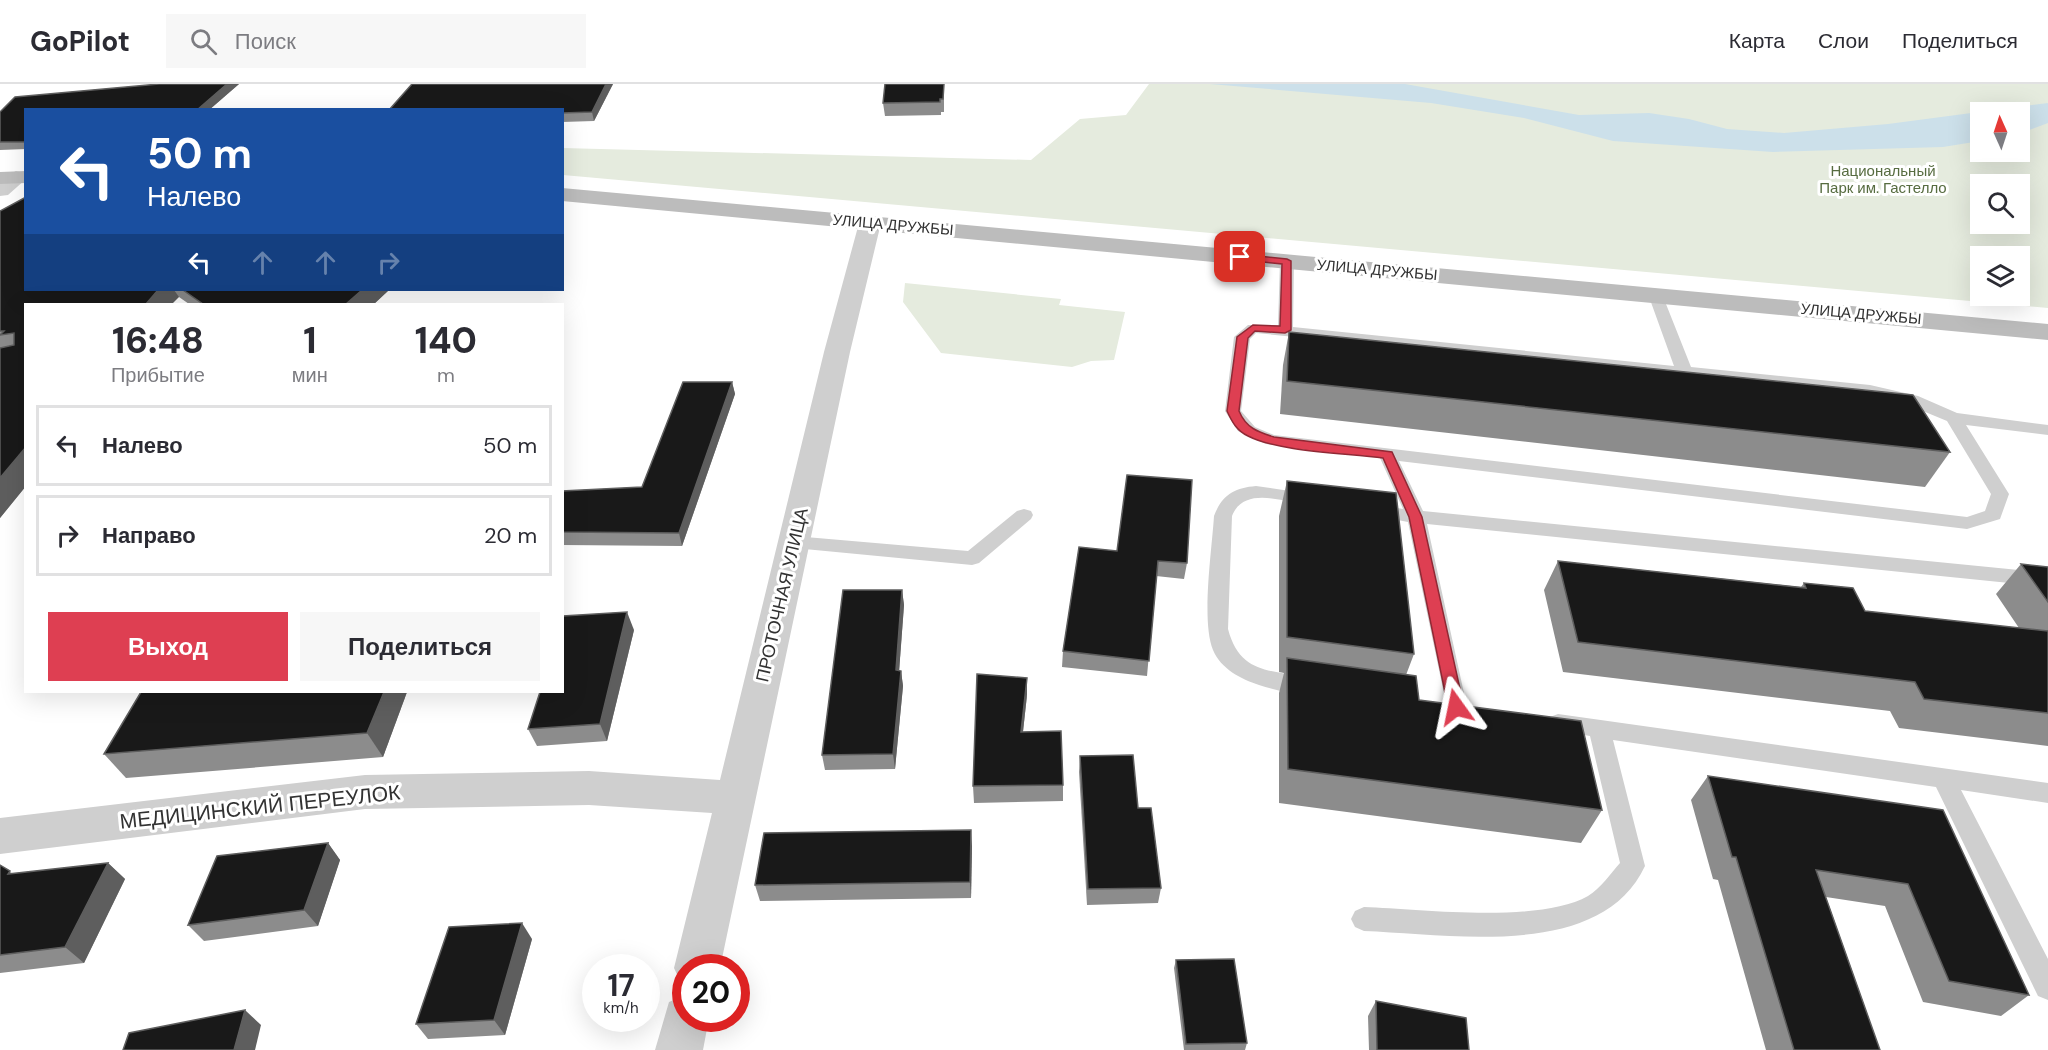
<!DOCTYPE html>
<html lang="ru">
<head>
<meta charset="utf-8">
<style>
	body { margin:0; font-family:"DM Sans",sans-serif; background:#f7f7f7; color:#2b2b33; height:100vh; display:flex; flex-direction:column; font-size:22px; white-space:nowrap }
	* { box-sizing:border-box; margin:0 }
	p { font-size:20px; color:#7c7c81 }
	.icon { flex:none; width:33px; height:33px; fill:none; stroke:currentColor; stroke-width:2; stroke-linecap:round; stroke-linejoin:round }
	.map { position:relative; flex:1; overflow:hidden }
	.sheet { position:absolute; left:24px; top:219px; width:540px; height:390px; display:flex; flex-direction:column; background:#fff; border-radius:0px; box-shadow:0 6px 24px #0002 }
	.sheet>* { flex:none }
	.banner { position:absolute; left:24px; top:24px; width:540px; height:183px; border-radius:0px; box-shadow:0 6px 24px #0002; background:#1a4fa0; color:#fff; overflow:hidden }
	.needle { width:39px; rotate:357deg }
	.tools { position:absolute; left:1970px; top:18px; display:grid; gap:12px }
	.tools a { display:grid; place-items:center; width:60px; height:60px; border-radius:0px; background:#fff; box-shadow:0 6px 24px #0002; font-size:30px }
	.speed { position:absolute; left:582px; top:870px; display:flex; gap:12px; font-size:30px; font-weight:700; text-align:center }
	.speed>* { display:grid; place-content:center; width:78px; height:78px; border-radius:50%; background:#fff; box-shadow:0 6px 24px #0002; line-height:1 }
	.speed small { font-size:15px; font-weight:400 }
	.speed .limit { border:9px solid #d22; background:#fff; color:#111 }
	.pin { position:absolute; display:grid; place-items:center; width:51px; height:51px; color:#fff; margin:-26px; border-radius:12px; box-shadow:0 3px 9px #0006 }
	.me { position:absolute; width:66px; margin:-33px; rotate:348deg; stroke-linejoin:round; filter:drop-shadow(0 0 4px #0008) }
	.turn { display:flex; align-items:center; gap:21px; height:126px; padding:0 24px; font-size:27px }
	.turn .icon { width:78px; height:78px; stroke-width:2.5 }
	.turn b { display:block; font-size:42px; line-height:51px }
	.lanes { display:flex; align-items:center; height:57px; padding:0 24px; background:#0003; justify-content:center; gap:30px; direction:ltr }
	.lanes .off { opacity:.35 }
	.eta { display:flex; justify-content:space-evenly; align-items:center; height:102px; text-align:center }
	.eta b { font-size:36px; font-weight:800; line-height:42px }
	.button { display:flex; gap:12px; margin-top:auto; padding:12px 24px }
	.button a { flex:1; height:69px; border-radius:0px; background:#de3f52; color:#fff; font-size:24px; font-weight:800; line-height:69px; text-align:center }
	.button a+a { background:#f7f7f7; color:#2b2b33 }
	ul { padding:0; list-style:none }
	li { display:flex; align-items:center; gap:18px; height:81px; margin:0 12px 9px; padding:0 12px; border:3px solid #e1e1e2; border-radius:0px }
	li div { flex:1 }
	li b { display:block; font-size:22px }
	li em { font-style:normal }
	header { display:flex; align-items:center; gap:36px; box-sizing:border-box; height:84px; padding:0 30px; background:#fff; border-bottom:2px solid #e1e1e2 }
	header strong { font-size:28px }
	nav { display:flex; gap:33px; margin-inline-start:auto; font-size:21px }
	.search { width:420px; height:54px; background:#f7f7f7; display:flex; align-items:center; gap:15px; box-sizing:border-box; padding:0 21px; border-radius:0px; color:#7c7c81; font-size:22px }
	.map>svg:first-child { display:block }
</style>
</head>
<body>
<header>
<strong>GoPilot</strong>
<div class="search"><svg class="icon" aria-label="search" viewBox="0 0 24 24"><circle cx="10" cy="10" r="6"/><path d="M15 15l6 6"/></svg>Поиск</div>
<nav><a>Карта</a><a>Слои</a><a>Поделиться</a></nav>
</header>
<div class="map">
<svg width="2048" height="966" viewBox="0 0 2048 966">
	<rect width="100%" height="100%" fill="#fff"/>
	<g fill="#e5ebde" fill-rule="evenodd">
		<path d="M1149,0h899v224l-1485,-133 -1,-27 469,12 49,-41 46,-4zM1980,28h39v40h-39zM1980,100h39v40h-39zM1980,172h39v40h-39z"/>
		<polygon points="905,199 1061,215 1059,221 1125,228 1114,276 1091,277 1072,283 941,269 903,218"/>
	</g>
	<polygon fill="#cce0ea" points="1210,0 1405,0 1579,31 1649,29 1689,35 1727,45 1784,49 1888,40 2048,19 2048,39 2019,50 2019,28 1980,28 1980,57 1943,63 1773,68 1613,57 1524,34 1431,19"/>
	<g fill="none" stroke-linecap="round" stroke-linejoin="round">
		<g fill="#cfcfcf" fill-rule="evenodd">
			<path d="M1287,173l7,4 -1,66 381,39 -26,-72 7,-4 7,4 29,73 179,18 48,11 39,17 91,12v10l-82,-10 43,69 -9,25 -33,10 -568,-68 24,50 625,62v14l-621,-63 40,183 -3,6 -8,3 -8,-3 -40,-191 -41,-8 -2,-4 2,-4 7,-2 29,5 -23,-51 -114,-14 -28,-13 -13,-20 9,-74 14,-12 30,1 2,-65zM1256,249l614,62 36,9 41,17 44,73 -6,17 -18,6 -693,-82 -19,-8 -14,-16 9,-72z"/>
			<path d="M1256,402l54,8 9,6 -9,6c-25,-4 -66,-21 -78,10l-4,113c13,49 47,39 86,51l3,6 -3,6c-17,5 -38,-2 -55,-7 -18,-6 -38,-16 -46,-35 -12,-29 -1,-101 1,-134 8,-21 20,-28 42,-30z"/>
			<polygon points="1024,425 1031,427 1033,431 1031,435 979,479 972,481 794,464 787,463 784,458 787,453 794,452 968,467 1017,427"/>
			<path d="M1558,630l490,69v20l-87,-13 87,169v41l-10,-4 -102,-209 -323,-47 32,126c-44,95 -196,68 -281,65l-9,-4 -4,-8 4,-8 9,-4c57,2 174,17 224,-11 13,-8 22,-22 32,-33l-30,-127 -40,-7 -3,-6 3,-6z"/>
		</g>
		<g fill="#cfcfcf" fill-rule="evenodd">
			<polygon points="16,87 23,89 26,95 8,111 0,112 0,95"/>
			<polygon points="870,132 878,134 881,139 850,268 720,884 686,884 686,901 681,899 674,884 712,729 589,721 365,725 0,770 0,734 365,691 589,687 720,696 824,268 859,139 862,134"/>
			<polygon points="686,911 686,934 709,934 703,966 655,966 669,918"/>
		</g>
		<g fill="#bcbcbc" fill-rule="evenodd">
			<polygon points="26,87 26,99 0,100 0,88"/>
			<polygon points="562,104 2048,240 2048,256 562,117"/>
		</g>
	</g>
	<g fill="#8c8c8c">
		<polygon points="159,0 239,0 209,26 26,26 26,65 0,66 0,28"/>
		<polygon points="613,0 594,37 562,38 562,26"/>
		<polygon points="944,0 944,28 941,28 941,31 885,32 883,19"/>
		<polygon points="0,127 26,206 389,206 374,220 189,220 179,213 26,220 26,402 0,434"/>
		<polygon points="1289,248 1950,368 1925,403 1280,330 1283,281"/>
		<polygon points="732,298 735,310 682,462 562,461 562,407 642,403"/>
		<polygon points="1287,397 1414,570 1406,591 1419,616 1602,726 1581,759 1279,719 1279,609 1284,589 1279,588 1279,432"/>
		<polygon points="1079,463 1187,479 1184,495 1156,492 1147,592 1062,583 1063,567"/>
		<polygon points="1558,477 1801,503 1804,499 1865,527 2019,544 1996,510 2021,480 2048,483 2048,662 1899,644 1890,627 1563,588 1544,506"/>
		<polygon points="902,506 904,521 899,587 901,587 903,602 895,685 825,686 822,671"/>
		<polygon points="634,546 607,657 537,662 528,645"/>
		<polygon points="407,608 383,673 126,694 104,670"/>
		<polygon points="1027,611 1023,648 1063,701 1063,717 974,719 973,702"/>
		<polygon points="1080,672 1138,724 1161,804 1158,819 1087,821 1079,688"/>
		<polygon points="1708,692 1943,726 2029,911 2001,932 1923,918 1885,822 1826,813 1880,966 1766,966 1718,796 1713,795 1691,716"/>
		<polygon points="328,759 340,776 318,842 204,857 188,841"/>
		<polygon points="972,762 971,814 760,817 755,801"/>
		<polygon points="108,779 125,795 84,879 0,889 0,781 13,790"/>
		<polygon points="532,855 505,951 428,955 416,940"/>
		<polygon points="1176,876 1247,959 1245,966 1184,966 1174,884"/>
		<polygon points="1376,917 1469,966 1369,966 1368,932"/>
	</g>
	<g fill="#5e5e5e">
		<polygon points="227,0 239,0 209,26 197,26"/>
		<polygon points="606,0 613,0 594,37 592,28"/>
		<polygon points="158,206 174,206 179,213 172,220 146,220"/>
		<polygon points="362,206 389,206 374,220 346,220"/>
		<polygon points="732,298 735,310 682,462 679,449"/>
		<polygon points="26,363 26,402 0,434 0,394"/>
		<polygon points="902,506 904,521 898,602 896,586"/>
		<polygon points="627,528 634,546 607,657 600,640"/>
		<polygon points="901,587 903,602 895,685 893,670"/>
		<polygon points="1027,594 1027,611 1021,665 1021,648"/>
		<polygon points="384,608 407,608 383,673 367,649"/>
		<polygon points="971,746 972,762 971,814 970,798"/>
		<polygon points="328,759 340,776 318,842 304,826"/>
		<polygon points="108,779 125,795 84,879 65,863"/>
		<polygon points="522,839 532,855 505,951 494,936"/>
		<polygon points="245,926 261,941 255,966 234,966"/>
	</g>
	<g fill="#191919" stroke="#5e5e5e" stroke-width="1.5">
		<polygon points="159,0 227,0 197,26 26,26 26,58 0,58 0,28 15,13"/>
		<polygon points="412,0 606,0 592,28 562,29 562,26 389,26"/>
		<polygon points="885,0 944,0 943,15 940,15 940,18 883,19"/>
		<polygon points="26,113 26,206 158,206 146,220 26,220 26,363 0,394 0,264 14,261 14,249 0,251 4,247 0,247 0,127"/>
		<polygon points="183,206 362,206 346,220 203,220"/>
		<polygon points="1289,248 1913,311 1950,368 1287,297"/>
		<polygon points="683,298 732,298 679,449 562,448 562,407 642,403"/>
		<polygon points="1127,391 1192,396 1187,479 1158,477 1149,577 1063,567 1079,463 1117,467"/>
		<polygon points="1287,397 1396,409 1414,570 1287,553"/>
		<polygon points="1558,477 1806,504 1804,499 1853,504 1865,527 2048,547 2048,629 1924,615 1915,598 1578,558"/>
		<polygon points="2021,480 2048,483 2048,518"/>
		<polygon points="843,506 902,506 896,586 901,587 893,670 822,671"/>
		<polygon points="627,528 600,640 528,645 540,608 562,608 563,532"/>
		<polygon points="1287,574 1416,592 1419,616 1581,637 1602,726 1288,685"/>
		<polygon points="977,590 1027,594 1021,648 1061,647 1063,701 973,702"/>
		<polygon points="141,608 384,608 367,649 104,670"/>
		<polygon points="1133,671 1138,724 1151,724 1161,804 1088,805 1080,672"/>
		<polygon points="1708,692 1943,726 2029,911 1949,897 1908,800 1816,786 1880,966 1794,966 1736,773 1732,773"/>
		<polygon points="971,746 970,798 755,801 764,749"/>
		<polygon points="328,759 304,826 188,841 217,772"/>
		<polygon points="108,779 65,863 0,871 0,781 10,787 8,790"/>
		<polygon points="522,839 494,936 416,940 449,843"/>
		<polygon points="1234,875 1247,959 1186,960 1176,876"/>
		<polygon points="1376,917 1466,934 1469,966 1377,966"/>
		<polygon points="245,926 234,966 123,966 129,949"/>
	</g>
	<path fill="#de3f52" stroke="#902935" stroke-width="1.5" d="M1240,170l47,5 4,2v69l-6,3 -30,-2 -7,7 -9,73c7,17 19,21 35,26l118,15 30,65 42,190 -3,4 -5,2 -8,-6 -39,-190 -26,-59c-37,-5 -104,-6 -135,-22 -11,-5 -16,-14 -21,-25l10,-74 16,-12 27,1 2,-62 -45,-5 -2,-2z"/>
	<g text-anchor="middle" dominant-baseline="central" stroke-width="6" stroke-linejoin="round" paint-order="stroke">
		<g font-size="15" fill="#576c40" stroke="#fff">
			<text x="1883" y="87">Национальный<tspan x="1883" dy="17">Парк им. Гастелло</tspan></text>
		</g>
		<g font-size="15" fill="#323232" stroke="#fff">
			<text transform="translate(893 141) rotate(5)">УЛИЦА ДРУЖБЫ</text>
			<text transform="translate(1377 186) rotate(5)">УЛИЦА ДРУЖБЫ</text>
			<text transform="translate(1861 230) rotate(5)">УЛИЦА ДРУЖБЫ</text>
		</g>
		<g font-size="18" fill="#323232" stroke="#fff">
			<text transform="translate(782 511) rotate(-77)">ПРОТОЧНАЯ УЛИЦА</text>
		</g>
		<g font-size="21" fill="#323232" stroke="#fff">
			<text transform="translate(260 723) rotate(-6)">МЕДИЦИНСКИЙ ПЕРЕУЛОК</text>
		</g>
	</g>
</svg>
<div class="tools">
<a><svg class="needle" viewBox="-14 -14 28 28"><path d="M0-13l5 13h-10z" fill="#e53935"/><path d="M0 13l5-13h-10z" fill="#7c7c81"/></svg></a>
<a><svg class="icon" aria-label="search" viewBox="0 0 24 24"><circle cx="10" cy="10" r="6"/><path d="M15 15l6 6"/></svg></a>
<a><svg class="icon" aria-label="layers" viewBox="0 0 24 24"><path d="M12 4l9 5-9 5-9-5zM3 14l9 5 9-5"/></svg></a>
</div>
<div class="speed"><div>17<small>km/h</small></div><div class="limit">20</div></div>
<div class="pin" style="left:1240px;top:173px;background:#d93025"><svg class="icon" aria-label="arrive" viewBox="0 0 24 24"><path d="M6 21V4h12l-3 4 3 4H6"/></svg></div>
<svg class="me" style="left:1456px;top:623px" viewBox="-20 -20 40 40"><path d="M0-17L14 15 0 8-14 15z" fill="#de3f52" stroke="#fff" stroke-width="4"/></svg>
<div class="banner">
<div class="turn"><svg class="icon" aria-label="left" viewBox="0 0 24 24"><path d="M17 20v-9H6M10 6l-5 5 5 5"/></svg><div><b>50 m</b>Налево</div></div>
<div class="lanes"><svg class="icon" aria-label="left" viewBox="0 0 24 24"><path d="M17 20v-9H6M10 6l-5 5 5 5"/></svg><svg class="icon off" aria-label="ahead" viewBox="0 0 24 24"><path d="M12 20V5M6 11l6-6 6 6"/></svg><svg class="icon off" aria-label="ahead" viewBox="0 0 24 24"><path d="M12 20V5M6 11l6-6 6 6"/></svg><svg class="icon off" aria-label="right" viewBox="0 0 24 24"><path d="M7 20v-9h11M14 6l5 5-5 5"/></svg></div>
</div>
<section class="sheet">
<div class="eta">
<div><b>16:48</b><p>Прибытие</p></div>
<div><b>1</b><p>мин</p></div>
<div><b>140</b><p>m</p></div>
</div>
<ul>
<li><svg class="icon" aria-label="left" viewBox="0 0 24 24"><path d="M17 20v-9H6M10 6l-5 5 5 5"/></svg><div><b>Налево</b></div><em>50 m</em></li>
<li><svg class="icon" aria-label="right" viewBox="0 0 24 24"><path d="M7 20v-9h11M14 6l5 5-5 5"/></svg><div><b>Направо</b></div><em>20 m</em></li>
</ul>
<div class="button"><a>Выход</a><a>Поделиться</a></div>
</section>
</div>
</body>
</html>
